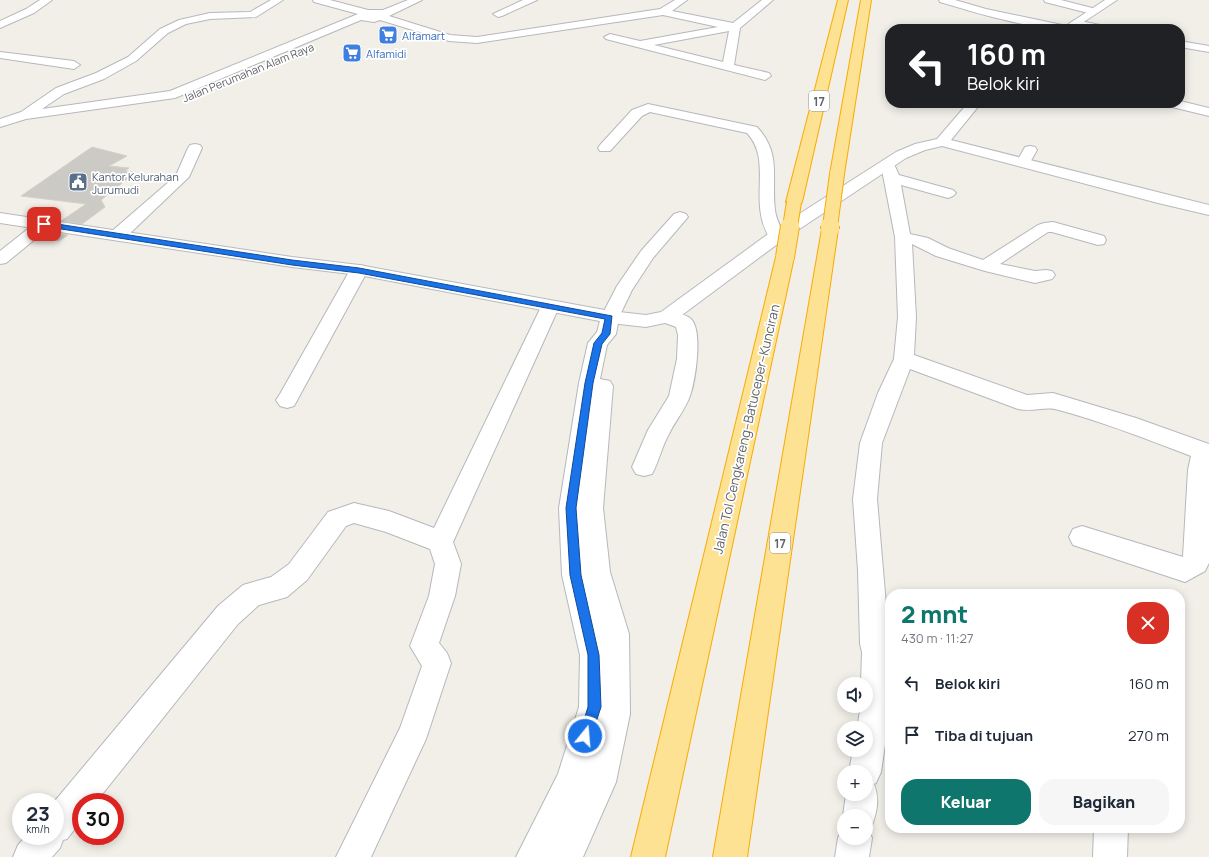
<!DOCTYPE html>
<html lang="id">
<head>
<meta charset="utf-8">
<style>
	body { margin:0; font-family:Manrope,sans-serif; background:#f6f6f7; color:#1f2937; height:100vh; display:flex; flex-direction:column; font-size:15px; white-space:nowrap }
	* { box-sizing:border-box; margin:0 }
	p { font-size:13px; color:#747a83 }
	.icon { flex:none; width:22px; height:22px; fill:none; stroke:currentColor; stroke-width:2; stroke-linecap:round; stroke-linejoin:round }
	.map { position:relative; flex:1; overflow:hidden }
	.panel { position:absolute; left:885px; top:589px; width:300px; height:244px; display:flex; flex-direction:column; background:#fff; border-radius:16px; box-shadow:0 2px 10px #0003 }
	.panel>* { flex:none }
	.guide { position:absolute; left:885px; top:24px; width:300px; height:84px; border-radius:16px; box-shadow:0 2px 10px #0003; background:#202124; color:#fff; overflow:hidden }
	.controls { position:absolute; left:837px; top:677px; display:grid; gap:8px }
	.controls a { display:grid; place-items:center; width:36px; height:36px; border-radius:50%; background:#fff; box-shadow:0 2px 10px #0003; font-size:20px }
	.speed { position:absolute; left:12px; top:793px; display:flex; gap:8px; font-size:20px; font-weight:700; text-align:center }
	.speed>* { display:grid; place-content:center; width:52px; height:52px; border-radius:50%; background:#fff; box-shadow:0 2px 10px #0003; line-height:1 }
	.speed small { font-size:10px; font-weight:400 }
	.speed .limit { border:6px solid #d22; background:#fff; color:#111 }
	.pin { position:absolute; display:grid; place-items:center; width:34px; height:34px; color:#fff; margin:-17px; border-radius:8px; box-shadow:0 2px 6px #0006 }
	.me { position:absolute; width:44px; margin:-22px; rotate:17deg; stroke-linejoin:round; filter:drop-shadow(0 0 3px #0008) }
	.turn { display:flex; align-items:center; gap:14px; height:84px; padding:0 16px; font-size:18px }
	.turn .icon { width:52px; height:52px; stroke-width:2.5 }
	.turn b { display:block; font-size:28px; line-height:34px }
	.round { display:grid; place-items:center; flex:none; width:42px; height:42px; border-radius:16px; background:#f6f6f7 }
	.summary { display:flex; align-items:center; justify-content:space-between; height:68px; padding:0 16px }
	h1 { font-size:24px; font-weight:800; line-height:30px; color:#0f766e }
	.cta { display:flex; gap:8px; margin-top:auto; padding:8px 16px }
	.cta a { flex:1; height:46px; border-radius:16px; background:#0f766e; color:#fff; font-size:16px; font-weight:800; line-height:46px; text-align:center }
	.cta a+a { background:#f6f6f7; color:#1f2937 }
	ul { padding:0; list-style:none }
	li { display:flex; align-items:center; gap:12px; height:52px; padding:0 16px }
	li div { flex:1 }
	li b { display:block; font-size:15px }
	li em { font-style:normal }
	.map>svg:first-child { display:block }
</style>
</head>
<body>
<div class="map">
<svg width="1209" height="857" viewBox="0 0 1209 857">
	<rect width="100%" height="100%" fill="#f1efe8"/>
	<g fill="#cccac5" stroke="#d6d1c6">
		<polygon points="92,147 127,156 109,166 129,168 125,171 136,172 101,200 105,207 82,224 61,221 86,204 21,196"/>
		<polygon points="47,232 68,235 59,241 41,237"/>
	</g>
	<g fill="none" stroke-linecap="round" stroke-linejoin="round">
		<defs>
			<g id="street">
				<polygon points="40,0 52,0 34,13 0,28 0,21 26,9"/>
				<path d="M271,0h12l-27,17 -46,2 -24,5 -18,9 -32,28 -32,18 -40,15 -22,15 128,-18 188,-77 -44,-12 -1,-2h17l38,10h15l25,-10h14l-33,16 61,19 27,2 183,-28 15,-9h12l-15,11 61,12 29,-23h11l-33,28 -6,37 35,8 2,3 -6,4 -159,-41 -2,-2 6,-3 30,7 78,-14 -55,-12 -186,28 -28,-2 -69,-21 -6,2 -13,-2 -186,78 -149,21 -26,8v-8l21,-7 35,-24 40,-15 32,-16 32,-28 19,-9 31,-7 40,-1zM729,31l-6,31 -69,-17z"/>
				<polygon points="523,0 537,0 502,16 498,17 493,14"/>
				<path d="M939,0h16l31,9 81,17 5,3c-44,0 -89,-14 -132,-27z"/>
				<polygon points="1044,0 1061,0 1096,9 1097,11 1092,14 1045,2"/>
				<polygon points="1075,20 1110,27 1111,29 1089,29 1071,25 1070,23"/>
				<polygon points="1180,41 1209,46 1209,52 1180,47"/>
				<polygon points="0,52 74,61 80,65 74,69 0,58"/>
				<polygon points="1180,101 1209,108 1209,116 1168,106 1167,103 1180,103"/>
				<path d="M648,104l109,23c25,27 14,50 18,83 1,9 6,18 10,26l-2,4 -6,1 -6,-1c-25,-37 3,-78 -24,-107l-97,-21 -8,4 -32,35h-10l-2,-3 2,-3 32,-35z"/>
				<polygon points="195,144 200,145 202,148 189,177 124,239 118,240 112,239 110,235 112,231 171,180 177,173 188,148 190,145"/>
				<polygon points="1030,146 1035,147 1037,150 1028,166 1018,166 1016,163 1025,147"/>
				<path d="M888,161l5,1 6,13 54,15 3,3 -3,3 -5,2 -47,-13 9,49 18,4 20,10 35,12 55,-35 6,-2 9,-1 51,14 2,4 -2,4 -6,1 -46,-13h-4l-48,32 35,7 11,-1 6,1 3,4 -3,4 -17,4 -50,-12 -49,-15 -24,-12 4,73 -2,38 113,40 26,-2 83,25 73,26v119l-4,8 -20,11 -112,-37 -4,-8 4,-8 9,-3 101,31 5,-87 3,-14c-45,-17 -90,-35 -136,-47 -12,-2 -24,3 -37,0l-108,-40 -28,74 -5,56 13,153v58l-9,62 -5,11 -2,1c6,15 3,29 -3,44l-3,1 4,9 -3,19h-34l3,-19 5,-12 1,12h22v-22h-22v3l-1,-3 3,-22h20v-22h-17l4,-22h13v-22h-9l4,-22h5v-22h-5l1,-32 -2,-8 -2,-74 -5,-71 7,-56 18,-50 16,-34 4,-42 -3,-80 -14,-72 2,-3z"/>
				<polygon points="680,212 686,214 688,217 653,258 632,290 619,317 616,334 607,345 600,379 610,381 613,386 603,508 610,572 629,634 630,714 616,782 583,857 516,857 558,774 579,707 580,655 562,575 559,508 579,383 588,343 597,332 601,317 617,286 641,251 674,214"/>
				<polygon points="44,219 50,221 52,224 50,227 6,263 0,264 0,251 38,221"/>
				<polygon points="359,265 365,266 368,270 294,406 287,408 280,406 276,400 280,394 350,270 353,266"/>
				<polygon points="550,301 557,303 559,307 453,542 461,564 455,596 439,643 447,653 451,663 426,739 371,857 336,857 400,728 422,666 410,646 429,596 435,564 430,549 386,532 354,523 346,526 307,580 287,597 259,605 238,624 96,802 81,802 81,821 67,839 63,840 60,848 52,857 13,857 18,845 26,836 55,836 54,802 218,606 243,585 271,577 289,564 328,512 354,503 389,511 434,528 541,307 543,303"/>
				<path d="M667,311c7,2 18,3 23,7 14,11 5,64 0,78 -5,14 -15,25 -21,38 -7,12 -10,27 -17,40l-8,2 -8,-2 -4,-7 16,-37 21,-34 8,-37 1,-24 -2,-8 -16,-6 -2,-4 2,-4z"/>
				<polygon points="1094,828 1128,828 1127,857 1093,857"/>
			</g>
			<g id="secondary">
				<polygon points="1105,0 1117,0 1073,29 1061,29"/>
				<polygon points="968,103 981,103 951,140 1209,205 1209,215 1158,203 942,146 925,150 906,158 783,240 674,321 646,327 610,323 359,275 292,267 0,223 0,213 292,257 359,265 610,311 646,315 661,312 771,232 896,152 915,144 937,139"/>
			</g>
			<g id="highway">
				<polygon points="838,0 848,0 802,202 800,205 788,205 786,202"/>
				<polygon points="861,0 871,0 844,174 842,177 832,177 830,174"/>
				<polygon points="830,224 836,226 838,229 747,857 713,857 822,229 824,226"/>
				<polygon points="785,252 791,253 794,257 665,857 631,857 776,257 779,253"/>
			</g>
		</defs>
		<use href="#street" stroke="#b5b8bc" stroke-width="2"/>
		<use href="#secondary" stroke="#b6babf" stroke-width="2"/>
		<use href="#highway" stroke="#f9ab00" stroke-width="2"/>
		<use href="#street" fill="#fff" fill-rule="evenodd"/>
		<use href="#secondary" fill="#fff" fill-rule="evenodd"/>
		<use href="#highway" fill="#fde293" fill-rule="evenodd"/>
		<defs>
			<g id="highway-bridge-far1">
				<polyline points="790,227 794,202"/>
				<polyline points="830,227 837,174"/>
			</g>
			<g id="highway-bridge">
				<polyline points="830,229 830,226"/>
				<polyline points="785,257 790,226"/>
			</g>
		</defs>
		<use href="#highway-bridge-far1" stroke="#f9ab00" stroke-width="16" stroke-linecap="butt"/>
		<use href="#highway-bridge" stroke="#f9ab00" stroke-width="20" stroke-linecap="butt"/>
		<use href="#highway-bridge-far1" stroke="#fde293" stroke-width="14"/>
		<use href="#highway-bridge" stroke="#fde293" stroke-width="18"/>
	</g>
	<polygon fill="#1a73e8" stroke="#114b97" points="44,222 292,260 359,268 612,316 610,334 602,344 593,383 576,508 581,575 599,655 601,707 590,740 585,742 581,740 579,736 588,707 588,655 570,575 566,508 585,383 594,343 602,333 605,319 359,273 292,265 42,226 41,224"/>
	<defs>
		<symbol id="supermarket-square" viewBox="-11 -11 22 22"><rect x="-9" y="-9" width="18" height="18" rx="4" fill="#3f7fe0" stroke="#fff"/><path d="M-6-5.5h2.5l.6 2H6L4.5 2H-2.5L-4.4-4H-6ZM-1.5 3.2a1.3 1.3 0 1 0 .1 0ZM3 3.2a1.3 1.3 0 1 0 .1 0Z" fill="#fff"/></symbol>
		<symbol id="civic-square" viewBox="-11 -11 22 22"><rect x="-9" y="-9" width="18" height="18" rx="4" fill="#5c6f8a" stroke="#fff"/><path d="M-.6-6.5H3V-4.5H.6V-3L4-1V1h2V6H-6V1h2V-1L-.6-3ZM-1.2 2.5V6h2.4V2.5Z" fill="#fff"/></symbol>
	</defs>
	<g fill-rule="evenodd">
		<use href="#supermarket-square" x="377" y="24" width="22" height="22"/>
		<use href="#supermarket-square" x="341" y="42" width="22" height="22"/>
		<use href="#civic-square" x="67" y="171" width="22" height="22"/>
	</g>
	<g text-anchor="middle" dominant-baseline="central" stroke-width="3.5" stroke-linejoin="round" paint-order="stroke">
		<g font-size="11" fill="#366cbe" stroke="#fff" text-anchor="start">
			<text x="402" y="35">Alfamart</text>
			<text x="366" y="53">Alfamidi</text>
		</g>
		<g font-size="11" fill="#5f6368" stroke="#fff">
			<text transform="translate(248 72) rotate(-22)">Jalan Perumahan Alam Raya</text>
		</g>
		<g font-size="11" fill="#4e5e75" stroke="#fff" text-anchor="start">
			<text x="92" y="176">Kantor Kelurahan<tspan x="92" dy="13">Jurumudi</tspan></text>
		</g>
		<g fill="#fff" stroke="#8f9295" stroke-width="1">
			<rect x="809" y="91" width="20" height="20" rx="3"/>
			<rect x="770" y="533" width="20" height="20" rx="3"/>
		</g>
		<g font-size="12" font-weight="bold" fill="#5f6368">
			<text x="819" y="101">17</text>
			<text x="780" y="543">17</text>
		</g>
		<g font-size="13" fill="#5f6368" stroke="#fff">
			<text transform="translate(746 429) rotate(-77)">Jalan Tol Cengkareng–Batuceper–Kunciran</text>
		</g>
	</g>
</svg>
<div class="controls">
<a><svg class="icon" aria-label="sound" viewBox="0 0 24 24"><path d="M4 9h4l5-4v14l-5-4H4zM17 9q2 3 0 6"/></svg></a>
<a><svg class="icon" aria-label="layers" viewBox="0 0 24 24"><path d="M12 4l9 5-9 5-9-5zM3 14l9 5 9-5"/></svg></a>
<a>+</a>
<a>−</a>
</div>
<div class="speed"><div>23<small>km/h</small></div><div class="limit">30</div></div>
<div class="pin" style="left:44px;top:224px;background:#d93025"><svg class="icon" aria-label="arrive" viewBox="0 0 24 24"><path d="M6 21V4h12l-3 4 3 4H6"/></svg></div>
<svg class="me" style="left:585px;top:736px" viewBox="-20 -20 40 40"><circle r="17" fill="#1a73e8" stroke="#fff" stroke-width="3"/><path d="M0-11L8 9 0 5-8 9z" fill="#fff"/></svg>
<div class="guide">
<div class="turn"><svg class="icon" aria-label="left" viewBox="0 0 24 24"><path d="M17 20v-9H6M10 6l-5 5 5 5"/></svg><div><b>160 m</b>Belok kiri</div></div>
</div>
<section class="panel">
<div class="summary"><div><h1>2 mnt</h1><p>430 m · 11:27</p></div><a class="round" style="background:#d93025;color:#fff"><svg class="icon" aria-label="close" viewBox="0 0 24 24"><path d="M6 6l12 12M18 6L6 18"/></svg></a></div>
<ul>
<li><svg class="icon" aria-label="left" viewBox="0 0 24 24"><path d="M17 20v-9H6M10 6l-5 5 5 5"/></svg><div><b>Belok kiri</b></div><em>160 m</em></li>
<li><svg class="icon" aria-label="arrive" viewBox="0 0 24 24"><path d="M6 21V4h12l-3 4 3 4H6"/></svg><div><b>Tiba di tujuan</b></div><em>270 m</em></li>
</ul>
<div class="cta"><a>Keluar</a><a>Bagikan</a></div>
</section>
</div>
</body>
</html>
